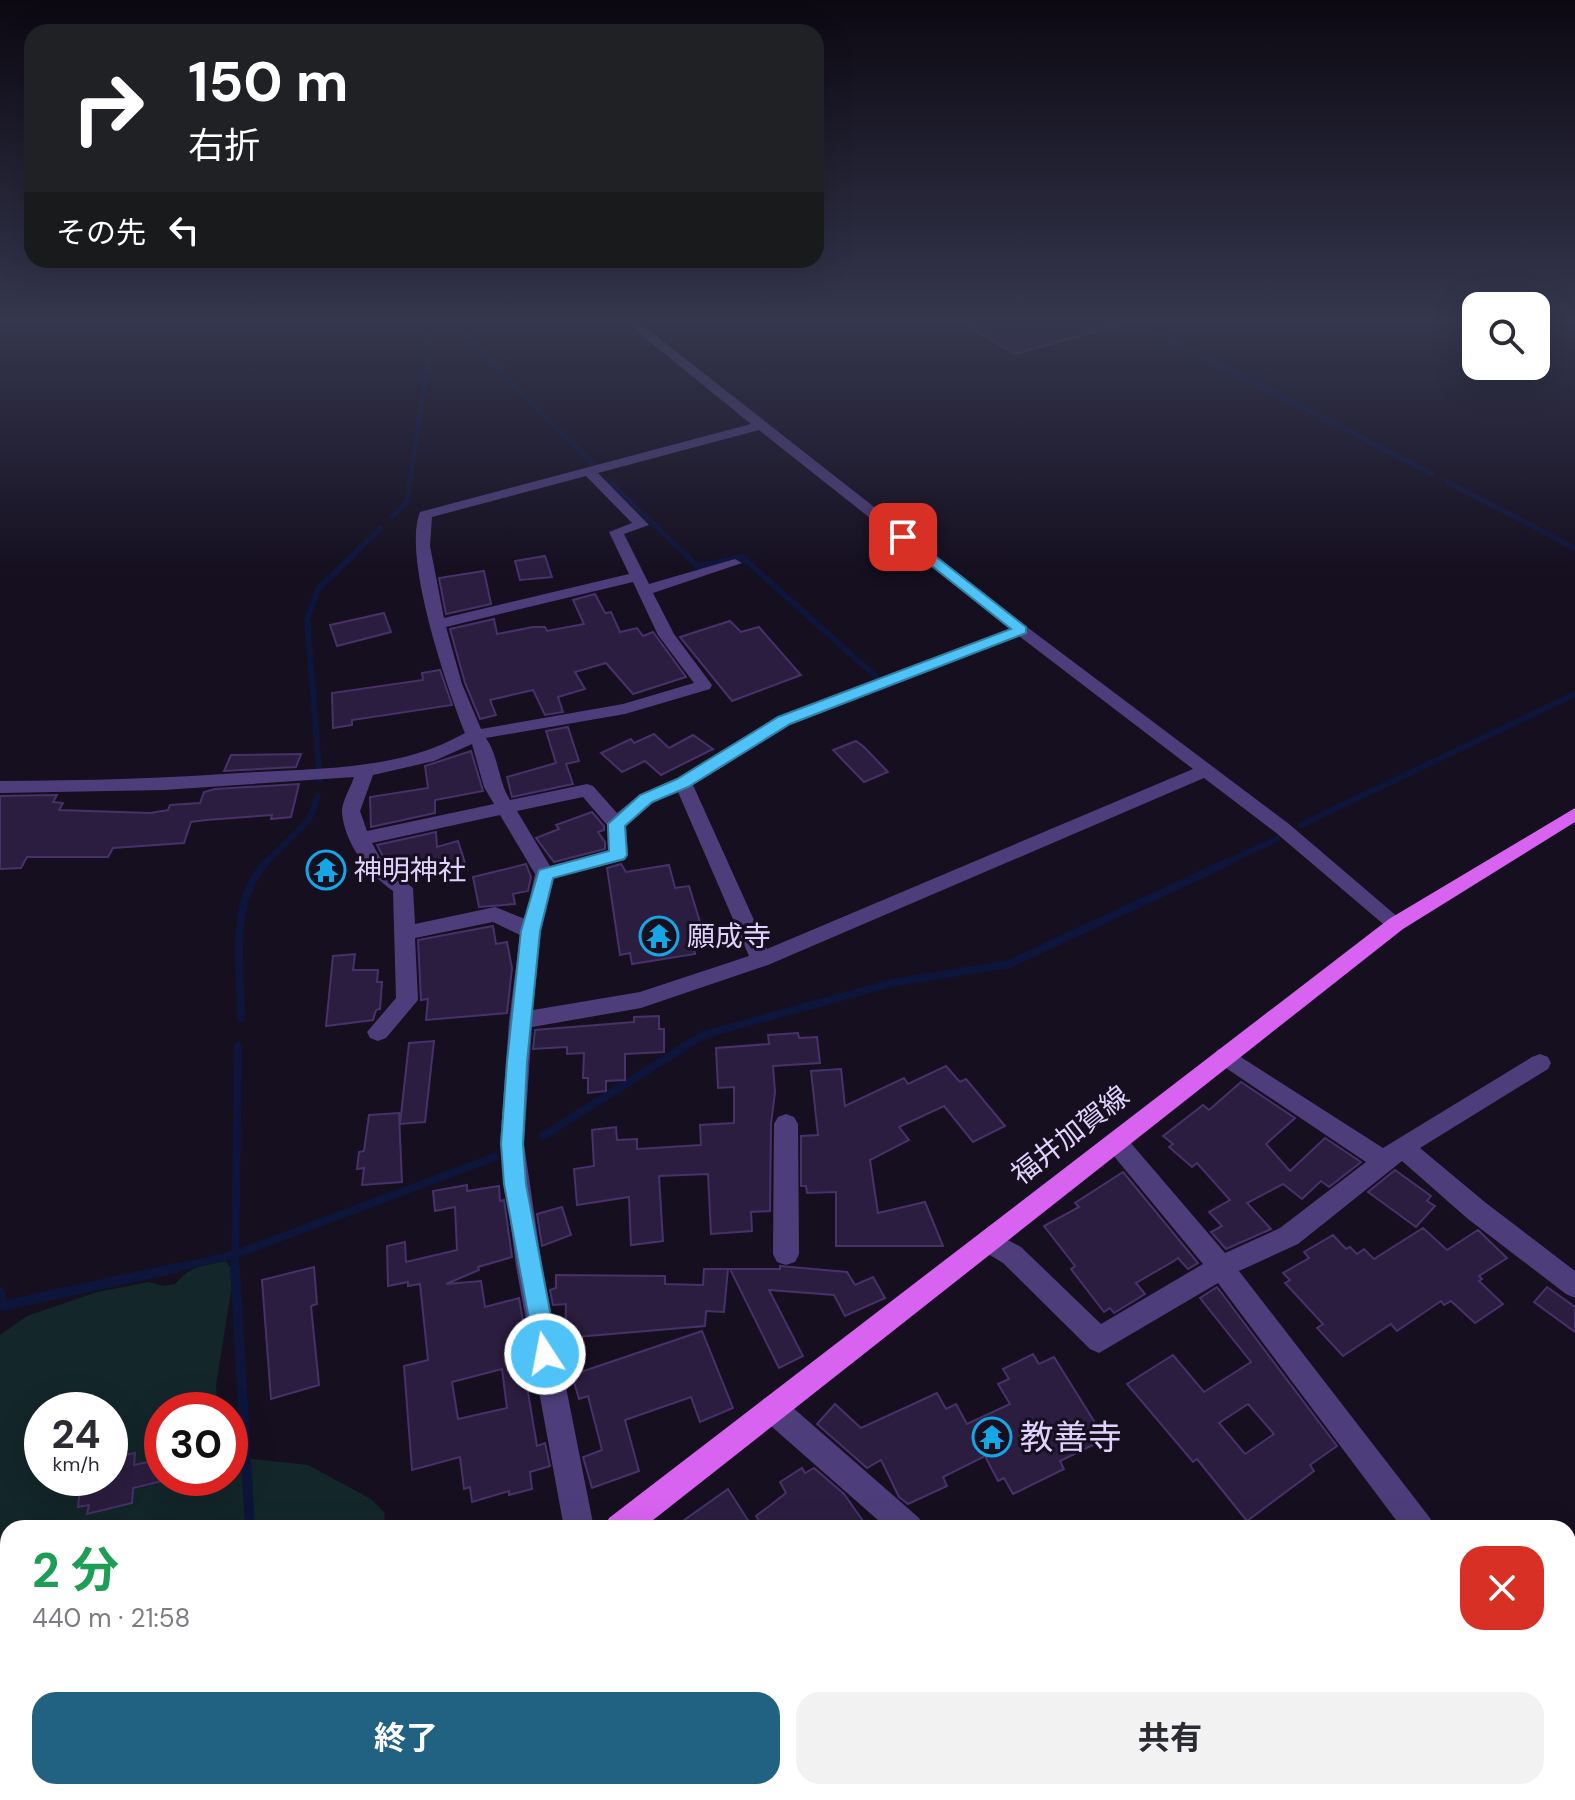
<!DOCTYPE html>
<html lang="ja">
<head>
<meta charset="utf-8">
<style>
	body { margin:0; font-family:"DM Sans","Noto Sans JP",sans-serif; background:#f2f2f3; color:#2b2b33; height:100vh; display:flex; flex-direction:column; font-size:30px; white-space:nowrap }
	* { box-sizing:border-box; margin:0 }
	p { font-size:26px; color:#7c7c81 }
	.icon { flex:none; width:44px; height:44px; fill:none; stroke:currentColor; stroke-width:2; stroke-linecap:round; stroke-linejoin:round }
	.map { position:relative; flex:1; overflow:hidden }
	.details { position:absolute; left:0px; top:1520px; width:1576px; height:280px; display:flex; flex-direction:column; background:#fff; border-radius:24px 24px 0 0; box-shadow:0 8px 32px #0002 }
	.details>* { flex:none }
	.banner { position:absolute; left:24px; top:24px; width:800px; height:244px; border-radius:24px; box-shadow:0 8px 32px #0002; background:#202124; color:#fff; overflow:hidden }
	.controls { position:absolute; left:1462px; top:292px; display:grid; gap:16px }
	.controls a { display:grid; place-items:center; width:88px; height:88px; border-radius:16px; background:#fff; box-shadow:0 8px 32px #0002; font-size:40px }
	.speed { position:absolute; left:24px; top:1392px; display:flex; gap:16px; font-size:40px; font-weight:700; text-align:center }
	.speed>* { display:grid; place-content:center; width:104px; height:104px; border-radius:50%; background:#fff; box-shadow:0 8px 32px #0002; line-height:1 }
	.speed small { font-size:20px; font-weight:400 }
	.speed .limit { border:12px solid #d22; background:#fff; color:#111 }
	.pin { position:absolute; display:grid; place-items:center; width:68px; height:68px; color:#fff; margin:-34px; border-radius:16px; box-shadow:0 4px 12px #0006 }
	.me { position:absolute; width:88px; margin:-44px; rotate:349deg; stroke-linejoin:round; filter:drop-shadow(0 0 6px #0008) }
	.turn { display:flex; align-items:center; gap:28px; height:168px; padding:0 32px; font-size:36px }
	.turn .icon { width:104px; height:104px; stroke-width:2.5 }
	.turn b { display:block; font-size:56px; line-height:68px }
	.then { display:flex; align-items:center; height:76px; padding:0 32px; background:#0003; gap:16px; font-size:30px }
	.round { display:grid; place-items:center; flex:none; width:84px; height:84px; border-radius:24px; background:#f2f2f3 }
	.overview { display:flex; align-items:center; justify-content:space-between; height:136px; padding:0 32px }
	h1 { font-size:48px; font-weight:700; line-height:60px; color:#1e9e55 }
	.button { display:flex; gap:16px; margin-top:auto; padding:16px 32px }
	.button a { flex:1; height:92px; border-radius:24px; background:#216283; color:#fff; font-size:32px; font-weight:700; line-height:92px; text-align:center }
	.button a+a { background:#f2f2f3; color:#2b2b33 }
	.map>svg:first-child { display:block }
</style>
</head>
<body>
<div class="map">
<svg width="1575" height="1800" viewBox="0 0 1575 1800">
	<rect width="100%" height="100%" fill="#150f20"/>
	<path fill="#132629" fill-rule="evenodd" d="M226,1261l8,12 -18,112 2,25h-56v68h68v-35l5,14 73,8 63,34 14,14 -1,15h-376v97l-8,1v-291l27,-19 70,-24 52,-10 14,4 12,-2c14,-17 30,-21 51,-23zM42,1410h68v68h-68z"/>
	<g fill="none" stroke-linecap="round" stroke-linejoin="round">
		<g stroke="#0e153b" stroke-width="5">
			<polyline points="462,320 461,331 599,470"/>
			<polyline points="1132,320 1135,322"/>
			<polyline points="1145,327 1432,474"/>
			<polyline points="429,347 433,320"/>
			<polyline points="609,481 687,556"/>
			<polyline points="1447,482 1575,548"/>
			<polyline points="392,517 407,502 428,359"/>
			<polyline points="352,556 381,528"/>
		</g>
		<g stroke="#0e153b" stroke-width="6">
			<polyline points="685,554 698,567 742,557 883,683"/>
			<polyline points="320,780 307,619 318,589 354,554"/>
			<polyline points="1301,825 1575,694"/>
			<polyline points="264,865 309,820 318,796"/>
			<polyline points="1221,865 1277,839"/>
		</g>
		<g stroke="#0e153b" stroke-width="8">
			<path d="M241,1018c0,-50 -13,-117 25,-155"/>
			<polyline points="543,1136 703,1035 892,983 1009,964 1226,863"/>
			<polyline points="167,1270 234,1255 495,1157"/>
			<polyline points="235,1270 238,1046"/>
		</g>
		<g stroke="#0e153b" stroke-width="10">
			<polyline points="235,1268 250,1528"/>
			<polyline points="0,1292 2,1306 176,1268"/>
		</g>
	</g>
	<g fill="#2b1d3f" stroke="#473169" stroke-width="2" fill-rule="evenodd">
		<polygon points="958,320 1117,320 1117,326 1015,354"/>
		<polygon points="545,556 552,577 520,580 515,561"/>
		<polygon points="484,571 491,604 446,614 439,578"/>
		<polygon points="595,594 605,613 611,612 620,632 637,628 643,636 653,632 686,677 633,694 606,663 575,672 585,689 558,697 563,712 545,715 533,690 490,700 496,715 480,719 465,683 450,629 494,619 497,634 533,627 545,627 547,631 584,624 573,600"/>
		<polygon points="384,613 391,632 337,646 330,625"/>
		<polygon points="730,621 741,632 759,627 801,675 732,701 680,637"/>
		<polygon points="440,670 452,705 352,720 352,725 333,728 332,693 423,680 422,673"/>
		<polygon points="568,727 579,761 566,764 573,784 512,797 507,777 556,763 546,731"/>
		<polygon points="654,734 669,748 693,735 713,749 661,775 645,761 622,772 601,753 631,739 634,743"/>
		<polygon points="856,741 864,747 888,772 864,782 833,750"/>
		<polygon points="471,751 483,791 435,800 435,813 371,827 370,797 428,788 425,766"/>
		<polygon points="301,754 296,767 224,771 231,755"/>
		<polygon points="299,784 291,817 271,819 272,815 206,820 191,822 184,843 113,848 108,857 27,857 21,868 0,869 0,796 57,795 53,802 63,803 59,810 150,813 168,810 170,805 200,803 204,792 215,789"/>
		<polygon points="592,812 604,826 604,830 598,832 605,842 605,849 554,862 536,838 559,829 556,825"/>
		<polygon points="436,832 437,847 458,841 467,869 431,878 428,866 400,873 397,859 386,862 377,845"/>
		<polygon points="526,864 531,877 528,891 513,894 515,904 479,907 473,877"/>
		<polygon points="621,864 626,872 669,865 675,888 689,886 707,945 694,947 695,954 632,964 630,953 620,955 607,868"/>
		<polygon points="493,926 496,944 507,942 512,968 507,1013 426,1020 428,999 421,1000 418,940"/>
		<polygon points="355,954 353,970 378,970 377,982 382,982 380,1009 376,1010 373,1020 326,1026 333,956"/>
		<polygon points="659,1016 659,1029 664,1029 664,1052 625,1054 625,1080 606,1081 606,1091 588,1093 588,1078 583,1078 584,1053 567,1054 567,1047 533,1049 535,1030 634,1022 634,1017"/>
		<polygon points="798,1033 799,1038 817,1037 820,1063 773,1066 775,1092 771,1124 770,1211 751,1212 752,1231 711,1234 708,1174 659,1176 663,1241 631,1245 629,1197 577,1205 574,1169 594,1166 592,1130 616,1127 617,1140 637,1139 637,1149 701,1145 700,1125 734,1123 734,1087 718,1088 716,1048 769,1044 768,1035"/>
		<polygon points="434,1041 425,1122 400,1124 409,1043"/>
		<polygon points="946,1066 960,1082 966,1079 1005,1126 973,1142 944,1106 899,1127 909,1140 870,1160 878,1213 925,1202 943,1246 836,1246 836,1192 807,1193 806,1186 801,1186 801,1136 818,1135 811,1071 841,1069 845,1106 904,1078 908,1084"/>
		<polygon points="1241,1082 1295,1118 1266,1144 1290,1171 1325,1138 1361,1162 1329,1187 1321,1181 1302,1199 1283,1184 1247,1203 1271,1229 1226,1249 1211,1232 1222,1226 1209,1212 1230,1200 1197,1163 1192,1167 1169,1147 1173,1144 1163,1136 1203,1105 1209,1110"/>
		<polygon points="399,1113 402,1182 362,1185 364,1168 357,1169 359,1152 364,1151 369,1115"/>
		<polygon points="1395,1170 1431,1196 1427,1201 1435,1206 1416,1227 1368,1192"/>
		<polygon points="1123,1172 1198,1263 1188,1269 1178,1258 1174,1261 1136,1283 1145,1294 1114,1313 1110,1308 1104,1312 1071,1269 1075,1266 1044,1226 1079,1207 1075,1203"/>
		<path d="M467,1185v6l32,-5 1,15 4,-1 8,57 -34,10 1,3 -33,14 35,-3 4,26 34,-9 11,63 -7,2 14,83 8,-3 5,23 -20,6 2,17 -23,6v-4l-37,11 -2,-15 -6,2 -4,-32 -48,13 -8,-104 24,-6 -8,-76 -12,2v-4l-20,4 -1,-40 18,-4 1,20 51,-12 -2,-43 -20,4 -2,-20zM502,1369l5,39 -49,11 -6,-37z"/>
		<polygon points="562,1207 571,1235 542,1246 537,1214"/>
		<polygon points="1423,1228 1447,1250 1478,1230 1507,1258 1479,1276 1482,1279 1479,1281 1503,1304 1475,1323 1451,1301 1444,1305 1441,1301 1397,1331 1391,1324 1343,1356 1317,1328 1323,1324 1285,1283 1290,1280 1283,1273 1309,1258 1304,1252 1333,1235 1346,1249 1350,1247 1357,1254 1364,1249 1374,1259"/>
		<polygon points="780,1266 847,1272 855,1285 873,1277 885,1298 845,1316 834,1295 769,1290 803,1356 779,1368 730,1269 780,1269"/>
		<polygon points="314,1267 317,1304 311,1306 319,1385 271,1399 262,1280"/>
		<polygon points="704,1269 728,1269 724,1312 706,1311 705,1326 565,1338 566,1304 553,1305 550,1290 556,1288 556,1275 665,1276 665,1284 703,1285"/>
		<path d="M1217,1287l120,159 -27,19 4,6 -67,50 -50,-62 -4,3 -66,-78 46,-29 31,37 47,-30 -51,-64zM1248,1404l26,30 -29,20 -26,-31z"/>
		<polygon points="1547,1287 1575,1307 1575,1332 1534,1302"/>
		<polygon points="702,1331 733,1408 700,1422 691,1397 625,1420 639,1471 592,1488 583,1457 602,1450 588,1396 579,1399 572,1375"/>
		<polygon points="1033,1354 1039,1364 1054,1357 1099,1429 1089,1434 1095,1444 1060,1461 1064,1469 1013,1494 1004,1478 998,1481 985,1456 943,1477 947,1486 908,1504 899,1497 881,1460 867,1468 817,1424 835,1404 861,1428 937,1393 946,1409 956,1404 967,1424 1010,1404 998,1384 1009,1379 1003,1369"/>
		<polygon points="135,1453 134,1465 162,1459 162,1481 133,1488 132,1503 87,1514 89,1505 78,1507 81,1478 110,1478 110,1458"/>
		<polygon points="802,1468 805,1473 814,1468 844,1494 868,1528 764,1528 756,1516 786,1493 780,1482"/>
		<polygon points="728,1489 753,1528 673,1528"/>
	</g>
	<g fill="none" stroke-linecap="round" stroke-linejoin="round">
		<g fill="#4d3e7b" fill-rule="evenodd">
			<path d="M623,320h13l391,307 262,197 117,100 -3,5h-14l-114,-97 -71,-54 -436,187 -127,43 -109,19 -8,117 18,122 52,262h-30l-48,-262 -16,-122 9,-123 11,-86 -27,-13 -78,16 3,62 -32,38 -8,3 -8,-3 -3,-6 29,-34 -3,-107c-24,-17 -48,-46 -51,-78 -1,-10 9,-26 12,-36l-190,13 -164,3v-12c86,0 171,-3 257,-9 71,-4 145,-3 208,-39 -18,-46 -63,-176 -45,-221l331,-88zM759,430l251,199 -232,88 -101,62 -38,16 -22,18 -24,-27 -6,-2 -77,16c-12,-19 -11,-43 -24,-62l139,-24 85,-25 2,-4 -38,-51 -21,-41 89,-30 -7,-4 -86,25 -25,-50 25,-9 -51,-52zM586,476l46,47 -23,9 20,42 -185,44 -14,-72 2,-29zM633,582l25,53 36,48 -71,21 -142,25 -19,-45 -16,-57zM1019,636l174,133 -426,180 -74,-164 97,-60zM472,744l12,43 10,17 -127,27 -7,-20 13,-36 61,-14zM678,792l71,164 -109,36 -107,18 8,-79 13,-53 71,-18 3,-5 -2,-29 27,-23zM583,797l24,28 1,26 -58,15 -33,-55zM500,815l35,59 -10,45 -30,-12 -80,17 -2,-36 -29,-23 -12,-22z"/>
			<polygon points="1225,1047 1383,1148 1532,1057 1540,1054 1548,1057 1551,1063 1548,1069 1420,1148 1486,1203 1575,1271 1575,1298 1566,1294 1468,1219 1402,1161 1298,1244 1239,1271 1430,1518 1435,1528 1402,1528 1218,1283 1099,1353 1090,1349 1003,1263 980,1249 976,1241 980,1233 989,1230 1021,1247 1101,1324 1203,1264 1108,1149 1104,1142 1108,1135 1116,1132 1124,1135 1225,1253 1280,1228 1366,1162 1217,1062 1214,1056 1217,1050"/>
			<polygon points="786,1114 794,1117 798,1124 799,1254 795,1262 786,1265 777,1262 773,1254 774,1124 778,1117"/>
			<polygon points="773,1395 783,1399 919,1518 924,1528 887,1528 763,1419 759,1409 763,1399"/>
			<polygon points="612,1792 646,1792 647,1800 613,1800"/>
		</g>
		<g fill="#d963f1" fill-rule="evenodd">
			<polygon points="1575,808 1575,822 1403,929 643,1528 604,1528 609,1518 1389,919"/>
			<polygon points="212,1792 255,1792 251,1800 208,1800"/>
		</g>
	</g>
	<linearGradient id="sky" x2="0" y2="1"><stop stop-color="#0c0812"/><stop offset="0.56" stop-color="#35374e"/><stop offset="1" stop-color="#35374e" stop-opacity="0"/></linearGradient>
	<rect width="1575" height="572" fill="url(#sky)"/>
	<polygon fill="#4fc3f7" stroke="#337fa1" stroke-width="2" points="898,534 907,534 1026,627 1026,633 790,724 688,787 652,802 625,826 627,855 624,859 553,878 540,931 527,1062 523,1144 526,1184 558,1354 554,1362 545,1365 537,1362 504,1184 501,1144 507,1062 521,931 539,870 609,851 608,824 640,795 677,779 778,717 1011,629 898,539"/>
	<defs>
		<symbol id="temple-ring" viewBox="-11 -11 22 22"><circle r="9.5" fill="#150f20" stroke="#14a6e5" stroke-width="1.5"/><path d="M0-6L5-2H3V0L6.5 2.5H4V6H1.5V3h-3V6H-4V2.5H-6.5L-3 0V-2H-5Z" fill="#14a6e5"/></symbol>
	</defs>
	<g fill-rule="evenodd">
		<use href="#temple-ring" x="304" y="848" width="44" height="44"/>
		<use href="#temple-ring" x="637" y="914" width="44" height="44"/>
		<use href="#temple-ring" x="970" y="1415" width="44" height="44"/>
	</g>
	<g text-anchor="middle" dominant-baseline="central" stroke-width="6" stroke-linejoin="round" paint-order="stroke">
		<g font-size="28" fill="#dfd2fb" stroke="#150f20" text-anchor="start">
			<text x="354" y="870">神明神社</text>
			<text x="687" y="936">願成寺</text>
		</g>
		<g font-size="28" fill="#dfd2fb" stroke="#150f20">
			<text transform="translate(1070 1135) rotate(-38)">福井加賀線</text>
		</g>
		<g font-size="34" fill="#dfd2fb" stroke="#150f20" text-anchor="start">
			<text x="1020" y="1437">教善寺</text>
		</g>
	</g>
</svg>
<div class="controls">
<a><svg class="icon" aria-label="search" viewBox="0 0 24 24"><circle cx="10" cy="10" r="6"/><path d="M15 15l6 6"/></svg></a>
</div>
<div class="speed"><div>24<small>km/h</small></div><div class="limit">30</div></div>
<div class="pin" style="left:903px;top:537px;background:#d93025"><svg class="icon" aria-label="arrive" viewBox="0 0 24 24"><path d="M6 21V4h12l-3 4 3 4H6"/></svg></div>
<svg class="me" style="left:545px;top:1354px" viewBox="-20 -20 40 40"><circle r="17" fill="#4fc3f7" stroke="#fff" stroke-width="3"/><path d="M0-11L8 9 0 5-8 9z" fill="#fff"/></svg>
<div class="banner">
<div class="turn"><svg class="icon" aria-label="right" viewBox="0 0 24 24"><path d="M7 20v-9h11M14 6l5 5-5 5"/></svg><div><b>150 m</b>右折</div></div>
<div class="then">その先<svg class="icon" aria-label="left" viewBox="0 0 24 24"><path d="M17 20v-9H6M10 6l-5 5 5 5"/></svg></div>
</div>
<section class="details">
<div class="overview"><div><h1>2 分</h1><p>440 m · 21:58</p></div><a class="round" style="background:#d93025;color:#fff"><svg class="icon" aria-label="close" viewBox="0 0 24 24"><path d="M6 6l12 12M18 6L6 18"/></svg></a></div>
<div class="button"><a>終了</a><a>共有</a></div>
</section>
</div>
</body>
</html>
